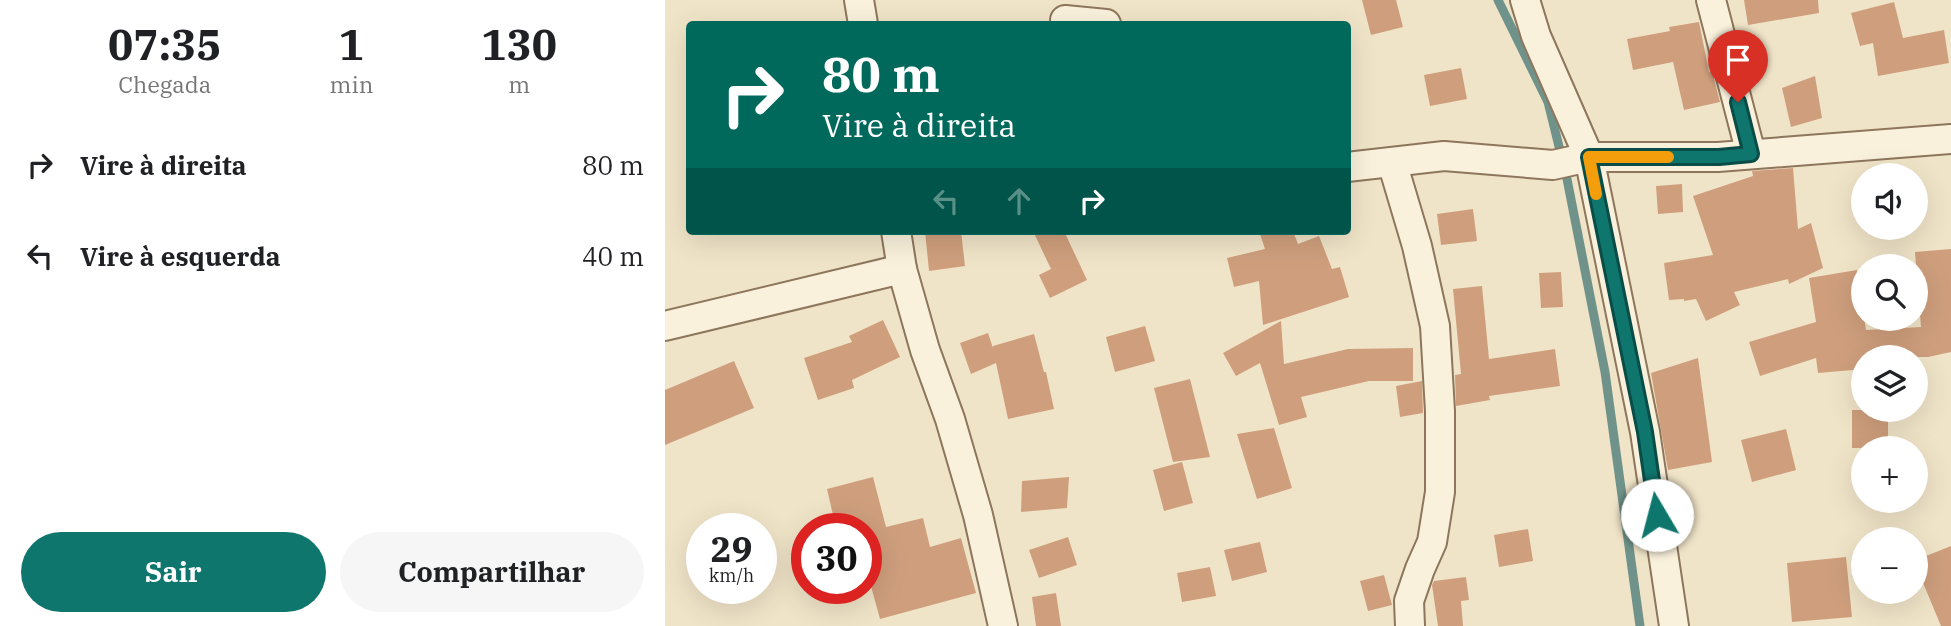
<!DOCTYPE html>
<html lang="pt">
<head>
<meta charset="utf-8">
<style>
	body { margin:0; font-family:"IBM Plex Serif",serif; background:#f6f6f6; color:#202124; height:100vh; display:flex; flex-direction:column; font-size:26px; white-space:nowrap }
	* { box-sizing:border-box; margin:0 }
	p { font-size:23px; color:#757577 }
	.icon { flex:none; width:38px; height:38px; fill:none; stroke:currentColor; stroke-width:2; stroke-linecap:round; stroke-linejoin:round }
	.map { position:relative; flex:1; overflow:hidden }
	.details { display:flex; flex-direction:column; background:#fff; width:665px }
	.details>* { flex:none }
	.guide { position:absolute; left:21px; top:21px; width:665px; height:214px; border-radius:7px; box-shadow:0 7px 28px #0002; background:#00695c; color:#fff; overflow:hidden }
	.buttons { position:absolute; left:1186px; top:163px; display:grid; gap:14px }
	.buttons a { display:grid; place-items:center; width:77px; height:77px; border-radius:50%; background:#fff; box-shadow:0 7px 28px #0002; font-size:35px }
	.speed { position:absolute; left:21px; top:513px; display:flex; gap:14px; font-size:35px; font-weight:700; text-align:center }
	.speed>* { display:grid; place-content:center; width:91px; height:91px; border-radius:50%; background:#fff; box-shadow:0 7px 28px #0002; line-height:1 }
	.speed small { font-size:18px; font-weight:400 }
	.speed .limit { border:10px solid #d22; background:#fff; color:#111 }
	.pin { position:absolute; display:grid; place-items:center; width:60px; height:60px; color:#fff; margin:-72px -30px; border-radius:50% 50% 50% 0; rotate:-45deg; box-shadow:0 0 7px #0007 }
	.pin .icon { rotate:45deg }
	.me { position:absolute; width:77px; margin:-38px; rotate:352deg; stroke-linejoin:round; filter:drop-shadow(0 0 5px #0008) }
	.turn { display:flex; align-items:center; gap:24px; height:147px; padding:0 21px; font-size:32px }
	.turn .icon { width:91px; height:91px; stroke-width:2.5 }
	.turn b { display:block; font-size:49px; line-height:60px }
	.lanes { display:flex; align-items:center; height:66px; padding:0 21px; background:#0003; justify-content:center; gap:35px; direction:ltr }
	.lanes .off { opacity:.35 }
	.eta { display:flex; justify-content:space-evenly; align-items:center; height:119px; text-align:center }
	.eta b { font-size:42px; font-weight:800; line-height:49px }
	.cta { display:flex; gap:14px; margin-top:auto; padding:14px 21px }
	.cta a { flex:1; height:80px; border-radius:42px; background:#0f766e; color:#fff; font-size:28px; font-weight:800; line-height:80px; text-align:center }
	.cta a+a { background:#f6f6f6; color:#202124 }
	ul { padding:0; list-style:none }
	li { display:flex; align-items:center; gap:21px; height:91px; padding:0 21px }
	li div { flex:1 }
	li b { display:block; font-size:26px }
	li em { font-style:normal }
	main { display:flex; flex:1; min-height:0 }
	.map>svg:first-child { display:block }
</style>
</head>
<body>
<main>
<section class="details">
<div class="eta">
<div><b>07:35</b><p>Chegada</p></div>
<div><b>1</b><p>min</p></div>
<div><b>130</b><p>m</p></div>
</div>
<ul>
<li><svg class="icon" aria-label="right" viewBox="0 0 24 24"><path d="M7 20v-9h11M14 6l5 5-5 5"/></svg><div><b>Vire à direita</b></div><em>80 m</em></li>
<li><svg class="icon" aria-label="left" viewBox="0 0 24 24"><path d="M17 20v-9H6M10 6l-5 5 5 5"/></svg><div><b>Vire à esquerda</b></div><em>40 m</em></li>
</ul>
<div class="cta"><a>Sair</a><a>Compartilhar</a></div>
</section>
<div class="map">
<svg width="1286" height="626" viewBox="0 0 1286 626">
	<rect width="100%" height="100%" fill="#f0e4c8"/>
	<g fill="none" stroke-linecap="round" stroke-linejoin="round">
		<polyline stroke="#6f938a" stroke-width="9" points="833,0 883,102 902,179 940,372 975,626"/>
	</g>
	<g fill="#cf9f7d">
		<polygon points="697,0 731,0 738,27 706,35"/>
		<polygon points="1079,0 1153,0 1154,13 1083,25"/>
		<polygon points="1229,2 1238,38 1279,30 1284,63 1213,76 1208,43 1195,46 1186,13"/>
		<polygon points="1034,22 1044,72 1047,71 1055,102 1019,110 1008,62 968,70 962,39 1005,31 1004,27"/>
		<polygon points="796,68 802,99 765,106 759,75"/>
		<polygon points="1150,76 1157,118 1126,127 1117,88"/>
		<polygon points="1128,168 1133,229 1146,223 1158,268 1124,284 1123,279 1069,292 1075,305 1041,321 1031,299 1019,301 1019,299 1004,300 999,263 1048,255 1028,196 1088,176 1087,171"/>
		<polygon points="1017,184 1018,212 993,214 991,186"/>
		<polygon points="808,209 812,241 776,245 772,214"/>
		<polygon points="260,231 296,231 300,266 264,271"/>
		<polygon points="368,231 399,231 422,280 385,298 374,275 386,269"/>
		<polygon points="594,231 628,231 633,244 654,236 667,269 675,267 684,297 598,325 594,281 569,287 562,258 600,249"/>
		<polygon points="1286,249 1286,352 1263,357 1199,357 1199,369 1153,373 1151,358 1095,376 1084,342 1151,322 1144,278 1192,270 1201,330 1256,327 1250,252"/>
		<polygon points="896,272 898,307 876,308 874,273"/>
		<polygon points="817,286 824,359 890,349 895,386 824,396 825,400 791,406 790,375 796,374 788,289"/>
		<polygon points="218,320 235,357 187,380 189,388 153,400 139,358 187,342 184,336"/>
		<polygon points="616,321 619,364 683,349 748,348 748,381 704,381 636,397 642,417 614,425 595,363 571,376 558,353"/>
		<polygon points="480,326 490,361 450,372 441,337"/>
		<polygon points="323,333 328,348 328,346 369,334 379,372 381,372 389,409 343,419 331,363 306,374 295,343"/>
		<polygon points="1033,358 1047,462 1003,470 986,373"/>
		<polygon points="69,361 89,408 0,445 0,390"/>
		<polygon points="525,379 545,457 508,462 489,388"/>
		<polygon points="757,381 758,413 735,417 731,386"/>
		<rect x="1187" y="410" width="36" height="38"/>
		<polygon points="609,428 627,488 592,499 572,434"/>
		<polygon points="1121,429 1131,470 1087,482 1076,440"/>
		<polygon points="517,462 528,503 499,511 488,470"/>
		<polygon points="208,477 221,527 258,518 265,547 296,538 311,593 215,619 201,568 201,528 171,528 162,489"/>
		<polygon points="404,477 402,508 356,512 357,481"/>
		<polygon points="863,529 868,561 834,567 829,535"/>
		<polygon points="403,537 412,565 374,578 364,550"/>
		<polygon points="595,542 602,572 567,581 559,550"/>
		<polygon points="1286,546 1286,626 1276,626 1251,566 1251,560"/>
		<polygon points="1181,557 1187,617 1127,622 1122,563"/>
		<polygon points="545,567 551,596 517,602 512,573"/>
		<polygon points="719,575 727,605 703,611 695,581"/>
		<polygon points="801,577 804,600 796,601 798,626 773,626 767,585 769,581"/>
		<polygon points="391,593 396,626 371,626 367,597"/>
	</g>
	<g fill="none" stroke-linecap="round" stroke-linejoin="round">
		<defs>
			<g id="street">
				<polyline points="194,0 198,24"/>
				<polyline points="860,0 871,36 924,157 980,432 1009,626"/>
				<polyline points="1046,0 1086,154"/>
				<polyline points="400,20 441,24"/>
				<polyline points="727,162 752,246 770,326 775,411 775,492 767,542 755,569 744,601 745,626"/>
				<polyline points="682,167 779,156 888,165 924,157 1053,157 1286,139"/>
				<polyline points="231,231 237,269 260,350 285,419 313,515 338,626"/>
				<polyline points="0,326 237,269"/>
			</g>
		</defs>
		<use href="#street" stroke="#8d765c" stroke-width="32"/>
		<use href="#street" stroke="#faf1dc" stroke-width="28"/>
	</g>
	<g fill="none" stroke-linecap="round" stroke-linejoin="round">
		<defs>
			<polyline id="route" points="992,515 980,432 924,157 1054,157 1086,154 1073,102"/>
		</defs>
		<use href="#route" stroke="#0a4d48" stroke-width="18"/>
		<use href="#route" stroke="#0f766e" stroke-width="12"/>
		<polyline stroke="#f59e0b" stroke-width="12" points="931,194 924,157 1003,157"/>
	</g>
</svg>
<div class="buttons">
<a><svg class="icon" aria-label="sound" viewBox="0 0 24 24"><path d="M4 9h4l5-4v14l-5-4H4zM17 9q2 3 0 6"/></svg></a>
<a><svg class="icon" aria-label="search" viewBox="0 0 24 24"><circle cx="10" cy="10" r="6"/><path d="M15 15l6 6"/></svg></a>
<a><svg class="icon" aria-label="layers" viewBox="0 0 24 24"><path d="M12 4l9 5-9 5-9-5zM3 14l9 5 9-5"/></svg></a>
<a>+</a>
<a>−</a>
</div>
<div class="speed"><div>29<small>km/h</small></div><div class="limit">30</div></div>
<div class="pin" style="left:1073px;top:102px;background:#d93025"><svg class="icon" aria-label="arrive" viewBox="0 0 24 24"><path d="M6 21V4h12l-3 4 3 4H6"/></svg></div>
<svg class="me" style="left:992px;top:515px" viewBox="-20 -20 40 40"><circle r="19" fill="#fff"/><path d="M0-13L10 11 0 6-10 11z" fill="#0f766e"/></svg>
<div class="guide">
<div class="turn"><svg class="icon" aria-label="right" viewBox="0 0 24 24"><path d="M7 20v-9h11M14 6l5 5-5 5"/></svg><div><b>80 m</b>Vire à direita</div></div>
<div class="lanes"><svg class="icon off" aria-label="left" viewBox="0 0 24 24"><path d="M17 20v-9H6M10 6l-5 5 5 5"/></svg><svg class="icon off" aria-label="ahead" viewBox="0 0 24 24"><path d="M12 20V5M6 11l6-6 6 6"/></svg><svg class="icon" aria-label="right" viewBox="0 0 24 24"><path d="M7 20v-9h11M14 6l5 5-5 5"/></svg></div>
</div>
</div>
</main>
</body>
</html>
